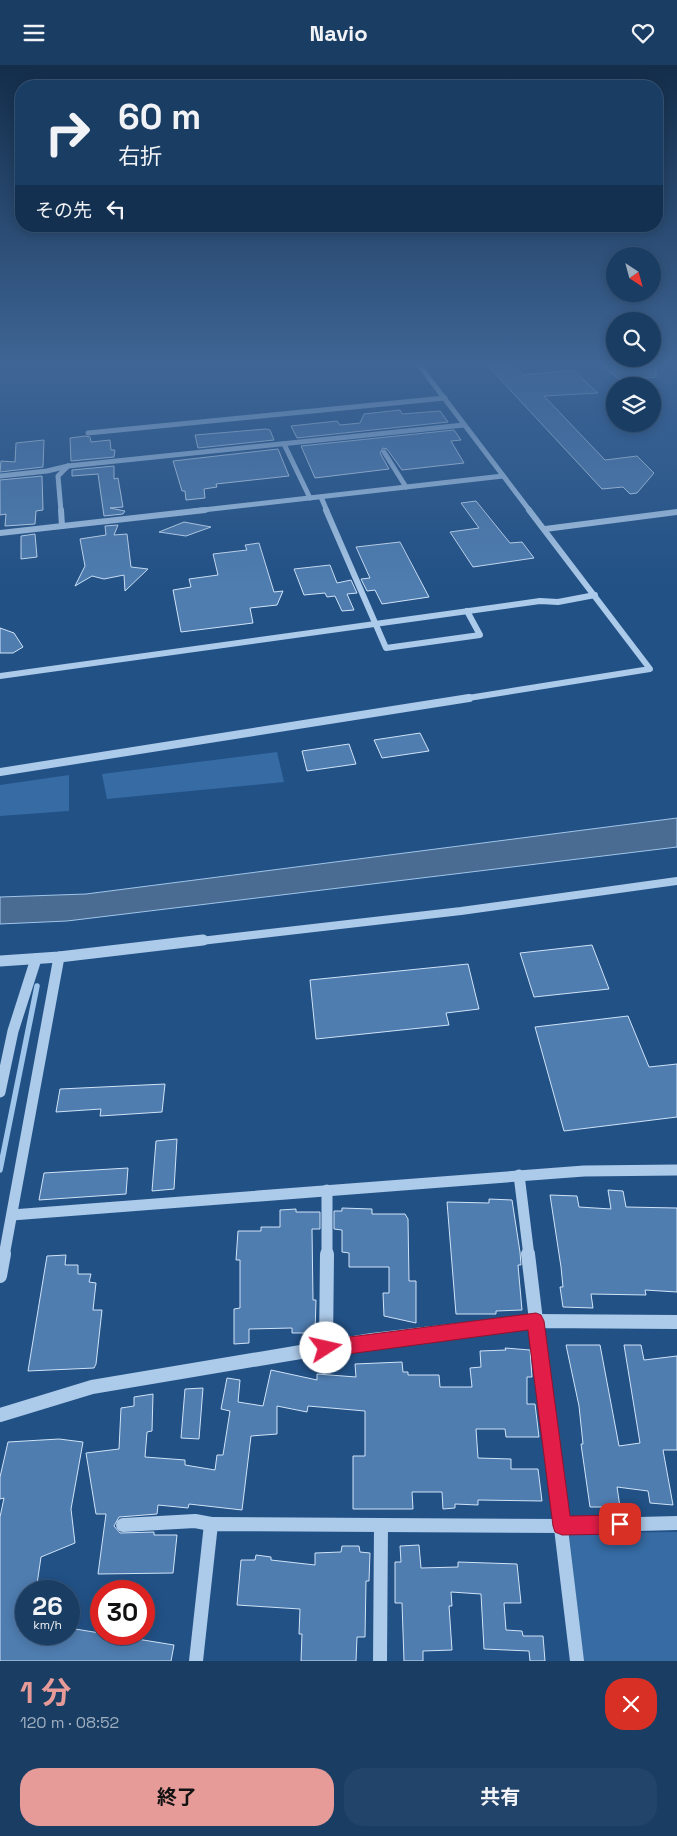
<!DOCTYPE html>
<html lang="ja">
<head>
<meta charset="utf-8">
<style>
	body { margin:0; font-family:"Space Grotesk","Noto Sans JP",sans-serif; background:#23446a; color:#f1f3f6; height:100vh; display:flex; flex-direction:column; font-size:19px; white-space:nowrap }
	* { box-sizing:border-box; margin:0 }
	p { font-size:16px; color:#9faebf }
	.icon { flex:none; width:28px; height:28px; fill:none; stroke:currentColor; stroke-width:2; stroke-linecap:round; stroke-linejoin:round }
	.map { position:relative; height:1596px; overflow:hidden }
	.panel { display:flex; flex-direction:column; background:#1a3d64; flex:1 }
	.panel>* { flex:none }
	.top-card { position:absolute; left:15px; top:15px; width:648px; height:152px; border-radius:20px; box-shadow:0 2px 12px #0003,0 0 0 1px #385678; background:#1a3d64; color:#f1f3f6; overflow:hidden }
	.needle { width:32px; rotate:144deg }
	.buttons { position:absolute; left:606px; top:182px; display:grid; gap:10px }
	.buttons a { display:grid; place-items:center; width:55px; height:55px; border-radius:50%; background:#1a3d64; box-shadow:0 2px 12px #0003,0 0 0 1px #385678; font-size:25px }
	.speed { position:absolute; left:15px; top:1515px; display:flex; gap:10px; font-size:25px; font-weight:700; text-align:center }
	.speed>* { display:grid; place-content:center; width:65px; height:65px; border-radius:50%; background:#1a3d64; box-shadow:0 2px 12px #0003,0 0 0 1px #385678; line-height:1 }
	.speed small { font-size:12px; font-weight:400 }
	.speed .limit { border:8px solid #d22; background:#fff; color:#111 }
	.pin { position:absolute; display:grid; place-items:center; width:42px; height:42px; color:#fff; margin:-21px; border-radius:10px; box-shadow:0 2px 8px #0006 }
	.me { position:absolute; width:55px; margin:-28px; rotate:80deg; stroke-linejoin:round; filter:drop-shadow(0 0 4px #0008) }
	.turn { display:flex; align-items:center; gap:18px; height:105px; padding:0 20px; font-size:22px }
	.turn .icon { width:65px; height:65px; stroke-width:2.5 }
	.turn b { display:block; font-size:35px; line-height:42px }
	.then { display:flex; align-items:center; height:48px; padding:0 20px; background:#0003; gap:10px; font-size:19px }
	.round { display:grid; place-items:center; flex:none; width:52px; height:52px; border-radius:20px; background:#23446a }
	.summary { display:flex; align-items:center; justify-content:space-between; height:85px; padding:0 20px }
	h1 { font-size:30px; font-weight:700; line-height:38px; color:#e69b98 }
	.action { display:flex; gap:10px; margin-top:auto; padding:10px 20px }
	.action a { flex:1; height:58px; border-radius:20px; background:#e69b98; color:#111; font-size:20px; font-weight:700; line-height:58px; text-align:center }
	.action a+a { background:#23446a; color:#f1f3f6 }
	header { display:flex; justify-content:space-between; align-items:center; height:65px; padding:0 20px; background:#1a3d64; font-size:22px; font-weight:700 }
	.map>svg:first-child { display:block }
</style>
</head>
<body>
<header><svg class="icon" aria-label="menu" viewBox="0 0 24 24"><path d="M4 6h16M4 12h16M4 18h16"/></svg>Navio<svg class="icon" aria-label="heart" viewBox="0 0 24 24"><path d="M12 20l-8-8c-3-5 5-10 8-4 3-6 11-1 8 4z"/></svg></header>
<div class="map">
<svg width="677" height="1596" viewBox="0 0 677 1596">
	<rect width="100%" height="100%" fill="#225186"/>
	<g fill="#366ba3">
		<polygon points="277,687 284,717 107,734 102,709"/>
		<polygon points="69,710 69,746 0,751 0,720"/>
		<polygon points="677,1467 677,1596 583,1596 569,1468"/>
	</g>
	<polygon fill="#4b6c92" stroke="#a0c5ea" points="677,753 677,782 67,856 0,859 0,832 86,829"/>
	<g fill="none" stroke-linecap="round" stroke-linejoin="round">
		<polyline stroke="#a0c5ea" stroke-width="5.5" points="0,1105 37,921"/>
	</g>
	<g fill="#4f7db0" stroke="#d0e3f7">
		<polygon points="487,300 513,300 523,310 573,305 598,328 544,331 605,395 637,391 654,408 637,428 630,429 623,422 602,424"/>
		<polygon points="602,300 656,300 656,312 620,315"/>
		<polygon points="400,345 402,349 440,346 448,357 297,373 291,361 337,356 340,360 360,358 364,349"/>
		<polygon points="266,364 270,365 274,375 198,383 195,370"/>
		<polygon points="454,365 461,375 451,376 464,398 402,405 387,384 383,383 380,388 389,404 315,413 301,381"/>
		<polygon points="85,371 90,372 91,377 110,375 111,385 115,385 114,392 71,396 70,373"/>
		<polygon points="44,375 43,402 0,407 1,396 15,397 16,378"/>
		<polygon points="278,384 289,411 216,419 217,422 204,424 205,433 186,435 185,426 182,426 173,396"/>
		<polygon points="114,401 114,414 118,413 123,442 110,443 125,446 123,449 104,451 98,409 72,411 72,405"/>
		<polygon points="42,411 43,445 36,446 35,459 5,461 6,449 0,450 0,415"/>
		<polygon points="476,436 510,478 522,477 534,493 473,502 450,467 479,463 461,438"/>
		<polygon points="184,457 211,462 186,471 159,467"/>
		<polygon points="118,460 114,470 127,469 131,502 148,504 125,526 124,510 104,514 92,511 75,521 85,501 80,474 106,470 105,461"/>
		<polygon points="35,469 37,492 21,494 21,471"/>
		<polygon points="400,477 429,532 382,539 375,525 367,526 361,514 370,513 356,482"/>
		<polygon points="259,478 274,527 283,526 277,540 250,543 253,558 181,567 173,525 191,522 189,514 218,510 213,489 247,485 245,480"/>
		<polygon points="330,500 337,518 351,515 357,528 347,529 354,545 342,546 335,531 327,532 325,528 304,530 294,504"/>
		<polygon points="0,563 14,568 23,582 13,588 0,588"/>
		<polygon points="420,668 429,686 382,693 374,675"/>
		<polygon points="349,679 356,699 307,706 302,686"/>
		<polygon points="592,880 609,924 534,932 520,888"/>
		<polygon points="468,899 479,944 446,948 449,960 316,974 310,915"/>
		<polygon points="628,951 649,1002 677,999 677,1052 564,1066 535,962"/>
		<polygon points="165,1019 162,1047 100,1051 101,1044 56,1047 60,1024"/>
		<polygon points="177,1074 174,1124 152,1126 156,1076"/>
		<polygon points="128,1103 126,1129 39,1135 44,1108"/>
		<polygon points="608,1125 623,1126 626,1142 677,1143 677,1227 645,1225 646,1230 591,1229 593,1243 563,1242 560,1222 563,1222 561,1202 550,1130 577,1131 579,1142 611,1144"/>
		<polygon points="489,1134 512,1135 520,1187 521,1200 518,1200 522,1245 496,1246 496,1249 456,1249 447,1137 489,1138"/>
		<polygon points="342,1143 372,1144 372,1149 405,1149 408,1154 409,1216 416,1216 416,1258 384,1251 383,1228 389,1228 389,1202 349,1202 349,1188 342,1187 342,1165 334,1164 334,1146 342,1146"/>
		<polygon points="296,1144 296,1147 320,1147 320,1164 312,1164 313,1235 316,1235 315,1268 292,1268 292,1263 249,1264 249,1278 234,1279 234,1244 240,1243 240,1195 236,1195 238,1166 261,1166 261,1162 280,1162 280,1145"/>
		<polygon points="66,1190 65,1200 78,1200 78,1209 91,1209 89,1217 96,1218 93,1245 102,1245 96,1299 94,1303 28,1306 47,1191"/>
		<polygon points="566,1280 600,1280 619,1381 640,1378 624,1280 641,1280 644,1295 677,1291 677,1385 663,1385 673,1440 650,1438 648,1426 617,1422 620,1442 590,1442 581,1379 583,1379 579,1341"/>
		<polygon points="505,1283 530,1285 532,1312 527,1312 527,1339 535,1339 539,1372 506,1372 505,1364 476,1364 478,1393 511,1394 511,1404 538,1404 542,1436 478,1435 478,1440 455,1439 455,1443 443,1444 442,1427 412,1427 413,1444 353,1444 353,1391 365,1391 365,1346 308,1341 307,1347 277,1341 277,1369 251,1371 242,1445 189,1439 188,1443 158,1440 157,1449 119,1452 114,1461 120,1468 154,1467 154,1470 177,1470 173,1508 98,1509 106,1449 96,1449 86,1388 119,1384 121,1343 134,1341 134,1332 153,1329 152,1366 147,1367 145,1392 185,1395 185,1400 215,1405 217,1390 223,1390 230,1346 221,1344 227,1313 240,1315 238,1337 263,1341 271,1305 317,1315 317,1309 356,1312 355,1299 402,1297 403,1307 408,1307 408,1310 439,1310 440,1322 472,1322 470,1303 481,1302 480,1286 506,1285"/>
		<polygon points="203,1323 199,1374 181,1373 185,1324"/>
		<polygon points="59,1374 83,1377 71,1444 75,1478 41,1492 36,1526 26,1526 26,1569 69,1569 69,1563 174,1580 171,1596 0,1596 0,1452 4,1433 0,1434 0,1412 8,1377"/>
		<polygon points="419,1480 421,1503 458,1502 458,1497 517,1499 521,1538 504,1538 506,1565 522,1566 523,1571 543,1571 545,1596 530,1596 529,1586 484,1584 481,1529 451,1527 452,1541 449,1541 452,1585 423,1586 423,1596 404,1596 402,1538 395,1538 395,1497 401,1497 400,1481"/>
		<polygon points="342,1481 359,1481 360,1487 370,1488 369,1516 366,1516 365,1572 357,1572 356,1596 301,1596 302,1569 299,1569 300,1544 237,1540 241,1495 255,1495 256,1490 271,1492 271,1495 315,1500 315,1488 341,1487"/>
	</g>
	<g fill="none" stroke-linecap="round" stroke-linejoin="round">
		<g stroke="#accae9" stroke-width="5">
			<polyline points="419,300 530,446"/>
			<polyline points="88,368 445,333"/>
			<polyline points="284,379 310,433"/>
			<polyline points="384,387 406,422"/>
			<polyline points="0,411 47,406 68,401 464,360"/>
			<polyline points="321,432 327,446"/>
			<polyline points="61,446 58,411 68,401"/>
			<polyline points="194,446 503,411"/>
		</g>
		<g stroke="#accae9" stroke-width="6">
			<polyline points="61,445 62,461"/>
			<polyline points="326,445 386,583 480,570 467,546"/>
			<polyline points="545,464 677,447"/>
			<polyline points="0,468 205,445"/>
			<polyline points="0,611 540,536 558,537 595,530"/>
			<polyline points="462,634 650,604 529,445"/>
		</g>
		<g stroke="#accae9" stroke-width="8">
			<polyline points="0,707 469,633"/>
			<polyline points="192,877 461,846 677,816"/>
		</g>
		<g stroke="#accae9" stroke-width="11">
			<polyline points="0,896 59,892 203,875"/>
			<polyline points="0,1027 13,966 36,894"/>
			<polyline points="519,1110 529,1191"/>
			<polyline points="12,1150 584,1106 677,1105"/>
			<polyline points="4,1191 59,892"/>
			<polyline points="327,1191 327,1125"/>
		</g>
		<g stroke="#accae9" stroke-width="14">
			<polyline points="528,1189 577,1596"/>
			<polyline points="0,1211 4,1189"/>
			<polyline points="326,1283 327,1189"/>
			<polyline points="0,1350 92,1322 372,1275 536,1256 677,1257"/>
			<polyline points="123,1460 195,1456 211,1459"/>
			<polyline points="196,1596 211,1459 562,1461 677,1458"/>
			<polyline points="380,1596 381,1460"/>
		</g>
	</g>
	<linearGradient id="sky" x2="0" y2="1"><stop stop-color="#132d4a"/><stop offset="0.57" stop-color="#3e6595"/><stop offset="1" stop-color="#3e6595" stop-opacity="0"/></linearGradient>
	<rect width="677" height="523" fill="url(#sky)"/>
	<polygon fill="#e11d48" stroke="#92132f" points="536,1248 541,1250 544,1256 570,1451 620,1450 626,1453 629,1459 626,1466 620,1469 562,1470 555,1467 553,1461 528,1265 326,1292 320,1289 317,1283 320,1277 326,1275"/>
</svg>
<div class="buttons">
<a><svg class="needle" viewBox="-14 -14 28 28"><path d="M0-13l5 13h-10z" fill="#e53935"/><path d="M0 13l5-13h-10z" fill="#9faebf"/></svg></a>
<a><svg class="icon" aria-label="search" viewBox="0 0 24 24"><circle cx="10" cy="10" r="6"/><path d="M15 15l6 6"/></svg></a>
<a><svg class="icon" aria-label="layers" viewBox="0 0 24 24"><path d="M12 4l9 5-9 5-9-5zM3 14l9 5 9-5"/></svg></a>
</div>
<div class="speed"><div>26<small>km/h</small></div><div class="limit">30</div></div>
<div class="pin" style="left:620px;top:1459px;background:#d93025"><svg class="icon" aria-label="arrive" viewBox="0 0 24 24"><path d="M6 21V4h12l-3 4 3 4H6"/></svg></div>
<svg class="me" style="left:326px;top:1283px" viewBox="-20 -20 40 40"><circle r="19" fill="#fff"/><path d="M0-13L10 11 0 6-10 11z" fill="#e11d48"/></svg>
<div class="top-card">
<div class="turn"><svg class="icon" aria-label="right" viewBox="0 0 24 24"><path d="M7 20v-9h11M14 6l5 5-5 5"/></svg><div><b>60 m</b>右折</div></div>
<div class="then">その先<svg class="icon" aria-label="left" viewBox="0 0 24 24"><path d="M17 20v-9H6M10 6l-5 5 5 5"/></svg></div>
</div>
</div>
<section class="panel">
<div class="summary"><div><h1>1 分</h1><p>120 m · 08:52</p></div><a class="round" style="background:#d93025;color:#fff"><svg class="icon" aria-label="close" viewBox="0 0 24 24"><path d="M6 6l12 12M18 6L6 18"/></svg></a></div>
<div class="action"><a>終了</a><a>共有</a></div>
</section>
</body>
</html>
